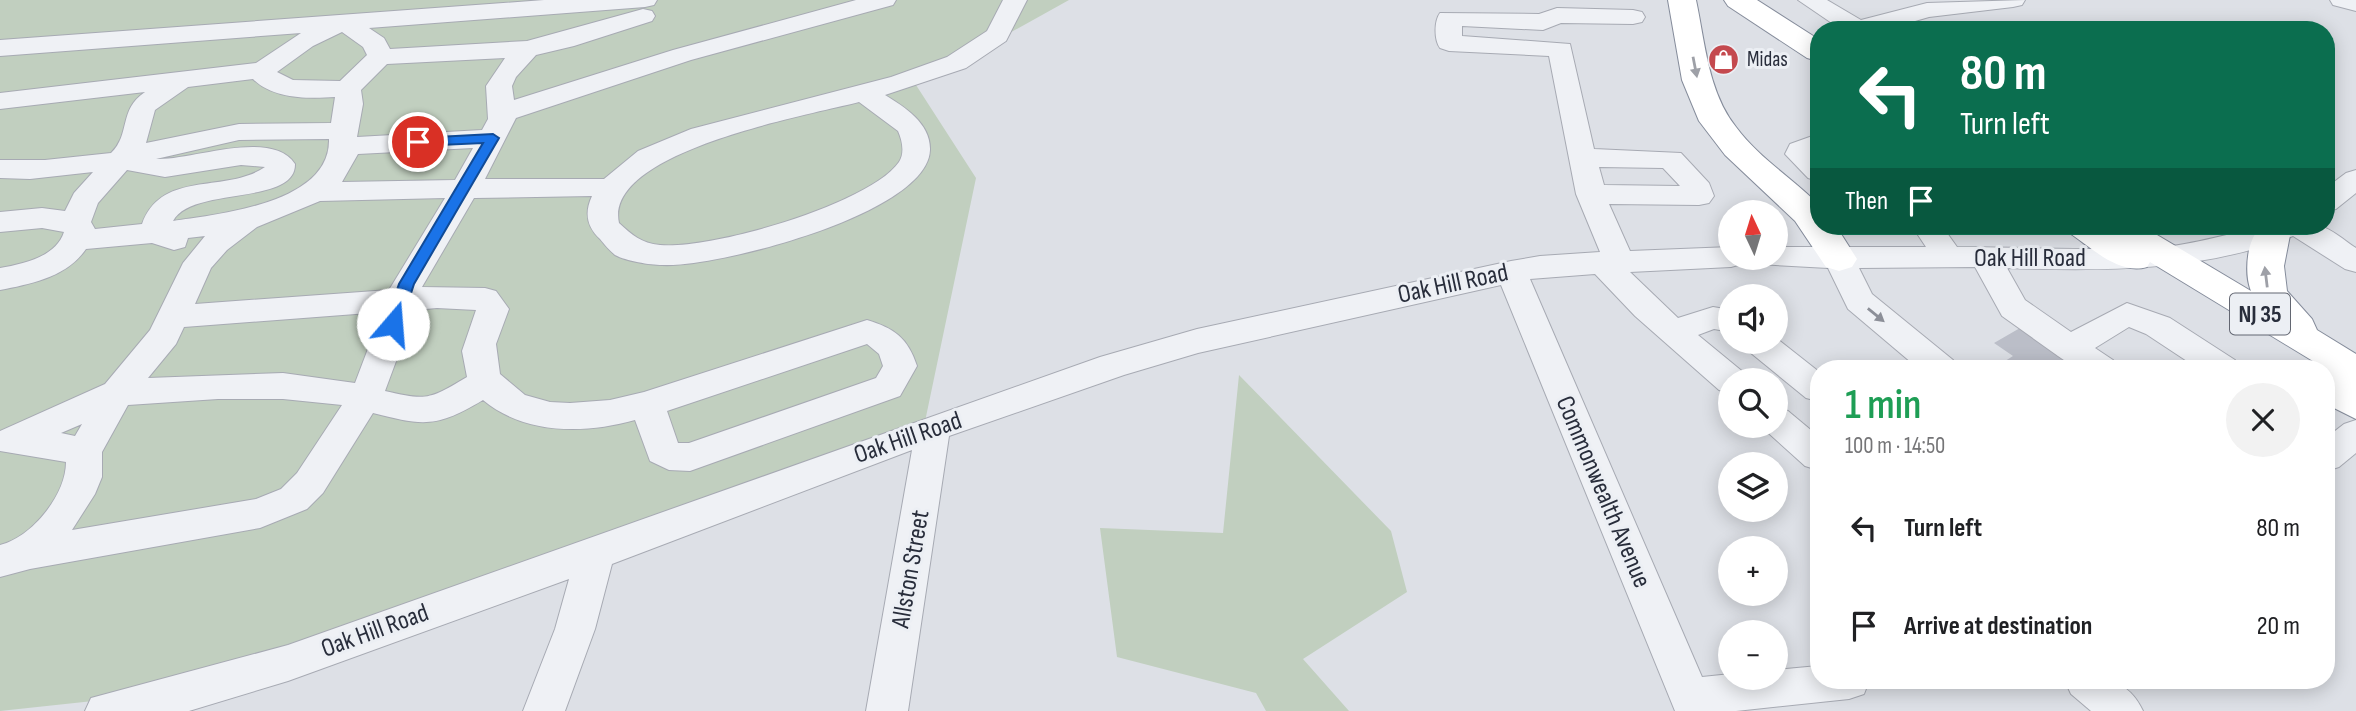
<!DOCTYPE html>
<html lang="en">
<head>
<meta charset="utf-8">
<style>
	body { margin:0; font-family:"Sofia Sans Condensed",sans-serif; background:#f2f2f2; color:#202124; height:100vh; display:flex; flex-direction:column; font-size:26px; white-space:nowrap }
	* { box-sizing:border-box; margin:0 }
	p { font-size:23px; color:#757577 }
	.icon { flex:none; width:38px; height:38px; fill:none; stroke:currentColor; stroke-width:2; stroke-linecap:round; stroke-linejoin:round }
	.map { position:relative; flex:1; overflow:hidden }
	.side { position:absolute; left:1810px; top:360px; width:525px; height:329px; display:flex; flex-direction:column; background:#fff; border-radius:28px; box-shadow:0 4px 18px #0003 }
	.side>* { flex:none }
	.hud { position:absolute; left:1810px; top:21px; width:525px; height:214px; border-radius:28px; box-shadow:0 4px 18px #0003; background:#0b6e4f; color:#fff; overflow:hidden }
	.needle { width:46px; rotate:356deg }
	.controls { position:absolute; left:1718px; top:200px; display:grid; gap:14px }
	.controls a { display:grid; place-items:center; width:70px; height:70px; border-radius:50%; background:#fff; box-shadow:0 4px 18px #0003; font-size:35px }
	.pin { position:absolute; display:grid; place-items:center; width:60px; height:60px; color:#fff; margin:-30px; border:4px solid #fff; border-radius:50%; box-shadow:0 2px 7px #0007 }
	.me { position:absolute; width:77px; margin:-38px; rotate:18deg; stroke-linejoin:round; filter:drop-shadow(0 0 5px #0008) }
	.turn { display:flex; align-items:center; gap:24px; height:147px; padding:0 35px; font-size:32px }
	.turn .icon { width:91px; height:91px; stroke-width:2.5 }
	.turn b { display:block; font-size:49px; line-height:60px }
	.then { display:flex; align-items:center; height:66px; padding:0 35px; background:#0003; gap:14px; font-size:26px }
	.round { display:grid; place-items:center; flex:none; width:74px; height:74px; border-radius:37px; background:#f2f2f2 }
	.head { display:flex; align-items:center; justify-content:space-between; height:119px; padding:0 35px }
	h1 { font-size:42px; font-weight:600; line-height:52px; color:#1e9e55 }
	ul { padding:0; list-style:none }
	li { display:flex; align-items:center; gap:21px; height:98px; padding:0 35px }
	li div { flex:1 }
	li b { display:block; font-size:26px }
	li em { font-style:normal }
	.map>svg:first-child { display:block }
</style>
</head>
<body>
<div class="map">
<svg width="2356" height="711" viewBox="0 0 2356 711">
	<rect width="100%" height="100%" fill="#dde0e6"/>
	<g fill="#c1cfbf">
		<polygon points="0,0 1069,0 916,85 976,178 923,431 205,689 0,711"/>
		<polygon points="1239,375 1391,531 1407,592 1303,659 1349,711 1266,711 1256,693 1117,657 1100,528 1223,533"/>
	</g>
	<polygon fill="#bbbec8" points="2020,328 2079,369 2011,369 2002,363 2013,356 1994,343"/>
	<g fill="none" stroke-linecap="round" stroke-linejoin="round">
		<defs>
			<g id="minor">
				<path d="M544,0h113l-3,5 -9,2 -276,21 15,10 6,11 137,-8 116,-32 9,2 3,5 -3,5 -78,25 -38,9 -20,22 -4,9 2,14 159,-50 183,-50h40l-3,5 -202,55 -175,58 -31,61h119l34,-28 53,-22 200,-52 56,-20 40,-26 16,-31h24l-21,41 -40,27 -81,27c20,12 46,29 45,55 -2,64 -215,118 -268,115 -12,0 -36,-4 -47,-10 -5,-4 -11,-11 -15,-16 -13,-12 -16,-26 -8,-43l-118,2 -52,89 63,1 11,3 13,18 -13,35 4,30 25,21 25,7 20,1 40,-3 34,-8 223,-72c27,8 41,18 50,46l-17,30 -210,75 -21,-1 -19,-9 -15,-41c-50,14 -110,15 -152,-20 -47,28 -59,26 -110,13l-50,80 -16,16 -47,19 -230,41 -30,8v-32c32,-8 66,-50 66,-83l-66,-11v-20l105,-47 45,-54 33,-67 22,-27 -17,2 -3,9 -11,3 -22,-7 -66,6c-19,28 -55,35 -86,41v-22c23,-4 56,-11 64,-36l-22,-4 -42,4v-20l42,-4 23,3 9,-18 19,-21 -63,7 -30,-1v-18h45l66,-7c20,-19 7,-43 34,-61l-145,17v-16l256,-30 45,-30 -301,23v-16zM342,32l21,15 4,8 -27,26 -47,-1 -16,-8 36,-26zM505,58l-19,28 2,33 -6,11 -125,7 6,-33 -2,-14 26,-26zM253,79c20,20 55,20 82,18l-4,26 -92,1 -93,19 9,-33 33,-23zM859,102l39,29c4,9 7,22 1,31 -29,42 -189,88 -239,83 -19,-2 -28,-10 -41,-22 -16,-72 191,-108 240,-121zM329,139c2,64 -109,75 -156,82 18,-35 123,-15 122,-57 -24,-36 -104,-3 -139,-5l83,-19zM473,148l-18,32 -113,2 16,-28zM241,165l24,2c-39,27 -103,2 -123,57l-47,5 -4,-7 7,-19 29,-33 38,7zM445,198l-56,92 -194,14 16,-36 16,-18 30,-23 63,-26zM437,308l39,2 -14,41 5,26c-37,22 -39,24 -82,14l30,-81zM382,312l-27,71 -72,-10 -135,5 28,-34 8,-17zM867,344l12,10 4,12 -7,12 -187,65h-11l-11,-32zM218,399h65l59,6 -45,68 -16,16 -25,10 -184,31 23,-36 7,-17v-25l26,-47zM82,424l-7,12 -14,-3z"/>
				<polygon points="1798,0 1827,0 1861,20 1927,3 2025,0 2022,5 2013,7 1929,17 1884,30 1842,30"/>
				<polygon points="2330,0 2356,0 2356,11 2333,5"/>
				<path d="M1557,8l76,2 9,2 3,5 -3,5 -9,2 -72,-1 -18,7 -81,-4v10l108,8 24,105 87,4 28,30 5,13 -5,7 -10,2 -90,-1 21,47 101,-4v10h15l-4,7 -11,3 -101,5 48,46 35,-11 18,3v22l-17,-3 -16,6 45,37 4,8h-16v13l-12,-3 -84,-74 -40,-42 -65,5 172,398 29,-3v3h45v-7l42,-4v15h51l-5,13 -15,5 -113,12h-61l-174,-426 -303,68 -74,22 -175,61 -41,275h-42l46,-261 -300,114 -17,65 -30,82h-42l32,-82 14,-50 -281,102 -99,30h-104l6,-13 197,-53 812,-288 97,-28 314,-68 29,-5 60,-4 -24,-58 -27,-138 -100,-5 -9,-3c-6,-8 -6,-27 0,-35l99,1zM1599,167l64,1 17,18 -76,-1z"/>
				<polygon points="1818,134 1818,152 1815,154 1818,156 1818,181 1808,178 1785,154 1790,144"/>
				<polygon points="2356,170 2356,193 2336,209 2326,211 2326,188 2346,173"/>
				<path d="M1912,226h30l15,21c71,0 143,5 214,-1 46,-5 105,-30 148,-20 12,2 26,15 37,22v24l-11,-3 -52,-33c-93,36 -188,35 -286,32l18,32 46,32 56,-29 43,15 65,42 5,9h-41l-53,-35 -17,-7 -34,21 18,12 5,9h-41l-19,-13 -56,-40 -27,-49 -116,1 13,26 81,66 5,9h-39l-71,-60 -20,-41 -70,-4 -4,-7h22v-10h150z"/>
				<polygon points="1776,338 1818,371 1818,401 1806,398 1746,349 1742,341 1776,341"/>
				<polygon points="1776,407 1788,411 1818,436 1818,470 1805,466 1764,429 1761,425 1776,425"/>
				<polygon points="2356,420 2356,453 2339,467 2326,471 2326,438 2344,424"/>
				<path d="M2065,681c35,-2 61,-6 78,30h-52l-20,-17z"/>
			</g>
			<g id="highway">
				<path d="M1668,0h28c9,42 12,92 40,127 23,31 56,51 82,77v22h18l21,33 -5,8 -13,4 -13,-4 -31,-46 -70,-66 -26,-34 -17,-41z"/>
				<polygon points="1724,0 1757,0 1818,39 1818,61 1807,58 1728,6"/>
				<path d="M2066,226h76l109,65c-7,-17 -5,-57 13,-65l20,1 6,8 -6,31 3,25 25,28 5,11 39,24v65l-30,-15v-35l-176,-107 -3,5c-28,8 -54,-18 -76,-33z"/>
			</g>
		</defs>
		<use href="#minor" stroke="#a7aab3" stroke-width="2"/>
		<use href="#highway" stroke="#858c9b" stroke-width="2"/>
		<use href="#minor" fill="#eff1f5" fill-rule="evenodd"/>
		<use href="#highway" fill="#fff" fill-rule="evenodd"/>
	</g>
	<defs><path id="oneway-solid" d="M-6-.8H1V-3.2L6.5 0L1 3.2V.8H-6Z" transform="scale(1.75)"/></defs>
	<g fill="#9ea0a7">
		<use href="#oneway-solid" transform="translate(1695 67) rotate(79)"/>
		<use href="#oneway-solid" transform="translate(2266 277) rotate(-97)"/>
	</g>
	<use fill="#8c8f98" href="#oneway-solid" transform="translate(1876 315) rotate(39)"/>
	<polygon fill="#1a73e8" stroke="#114b97" stroke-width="2" points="493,134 499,138 414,284 401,324 399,328 388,328 386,324 399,284 483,143 418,146 412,142 418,138"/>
	<defs>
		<symbol id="shop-disc" viewBox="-11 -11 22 22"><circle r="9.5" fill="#c4494e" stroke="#eceff4"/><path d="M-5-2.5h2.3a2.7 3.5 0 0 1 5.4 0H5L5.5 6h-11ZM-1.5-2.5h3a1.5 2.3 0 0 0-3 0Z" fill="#fff"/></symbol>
	</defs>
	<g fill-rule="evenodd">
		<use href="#shop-disc" x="1706" y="42" width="35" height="35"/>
	</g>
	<g text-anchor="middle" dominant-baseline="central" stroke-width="6" stroke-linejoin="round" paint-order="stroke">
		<g font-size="21" fill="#282d3b" stroke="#eceff4" text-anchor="start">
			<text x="1747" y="59">Midas</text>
		</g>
		<rect fill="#eceff4" stroke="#636772" stroke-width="2" x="2230" y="293.5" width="60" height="41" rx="5"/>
		<g font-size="24" font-weight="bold" fill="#282d3b">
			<text x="2260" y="314">NJ 35</text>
		</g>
		<g font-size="26" fill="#282d3b" stroke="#eceff4">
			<text x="2030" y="258">Oak Hill Road</text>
			<text transform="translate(1453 284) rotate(-12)">Oak Hill Road</text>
			<text transform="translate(908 438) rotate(-19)">Oak Hill Road</text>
			<text transform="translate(1603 492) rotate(67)">Commonwealth Avenue</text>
			<text transform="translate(911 569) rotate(-80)">Allston Street</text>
			<text transform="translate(375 631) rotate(-20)">Oak Hill Road</text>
		</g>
	</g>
</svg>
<div class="controls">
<a><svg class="needle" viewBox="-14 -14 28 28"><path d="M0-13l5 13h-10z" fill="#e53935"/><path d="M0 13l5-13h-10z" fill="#757577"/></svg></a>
<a><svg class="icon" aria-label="sound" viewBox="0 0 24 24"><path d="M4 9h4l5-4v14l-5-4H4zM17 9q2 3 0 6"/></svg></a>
<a><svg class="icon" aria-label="search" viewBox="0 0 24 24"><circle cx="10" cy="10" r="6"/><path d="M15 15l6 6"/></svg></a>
<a><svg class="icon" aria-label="layers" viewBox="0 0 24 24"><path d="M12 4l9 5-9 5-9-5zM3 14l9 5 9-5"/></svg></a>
<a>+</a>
<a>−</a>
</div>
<div class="pin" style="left:418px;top:142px;background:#d93025"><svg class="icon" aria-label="arrive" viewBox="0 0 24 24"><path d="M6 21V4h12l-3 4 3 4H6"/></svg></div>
<svg class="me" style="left:393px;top:324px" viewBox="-20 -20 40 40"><circle r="19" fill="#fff"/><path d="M0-13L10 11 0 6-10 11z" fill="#1a73e8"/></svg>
<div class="hud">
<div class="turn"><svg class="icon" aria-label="left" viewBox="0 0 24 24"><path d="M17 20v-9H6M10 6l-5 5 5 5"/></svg><div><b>80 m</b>Turn left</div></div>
<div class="then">Then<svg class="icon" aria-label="arrive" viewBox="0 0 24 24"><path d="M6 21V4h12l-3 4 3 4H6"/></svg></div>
</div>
<section class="side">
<div class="head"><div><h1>1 min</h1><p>100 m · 14:50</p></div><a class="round"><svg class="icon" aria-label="close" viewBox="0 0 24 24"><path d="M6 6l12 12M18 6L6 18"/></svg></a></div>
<ul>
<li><svg class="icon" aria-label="left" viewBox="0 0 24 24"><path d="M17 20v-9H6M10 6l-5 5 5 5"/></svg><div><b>Turn left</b></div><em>80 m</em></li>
<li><svg class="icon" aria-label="arrive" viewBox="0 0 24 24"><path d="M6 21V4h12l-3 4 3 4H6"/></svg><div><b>Arrive at destination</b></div><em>20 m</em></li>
</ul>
</section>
</div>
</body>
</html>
